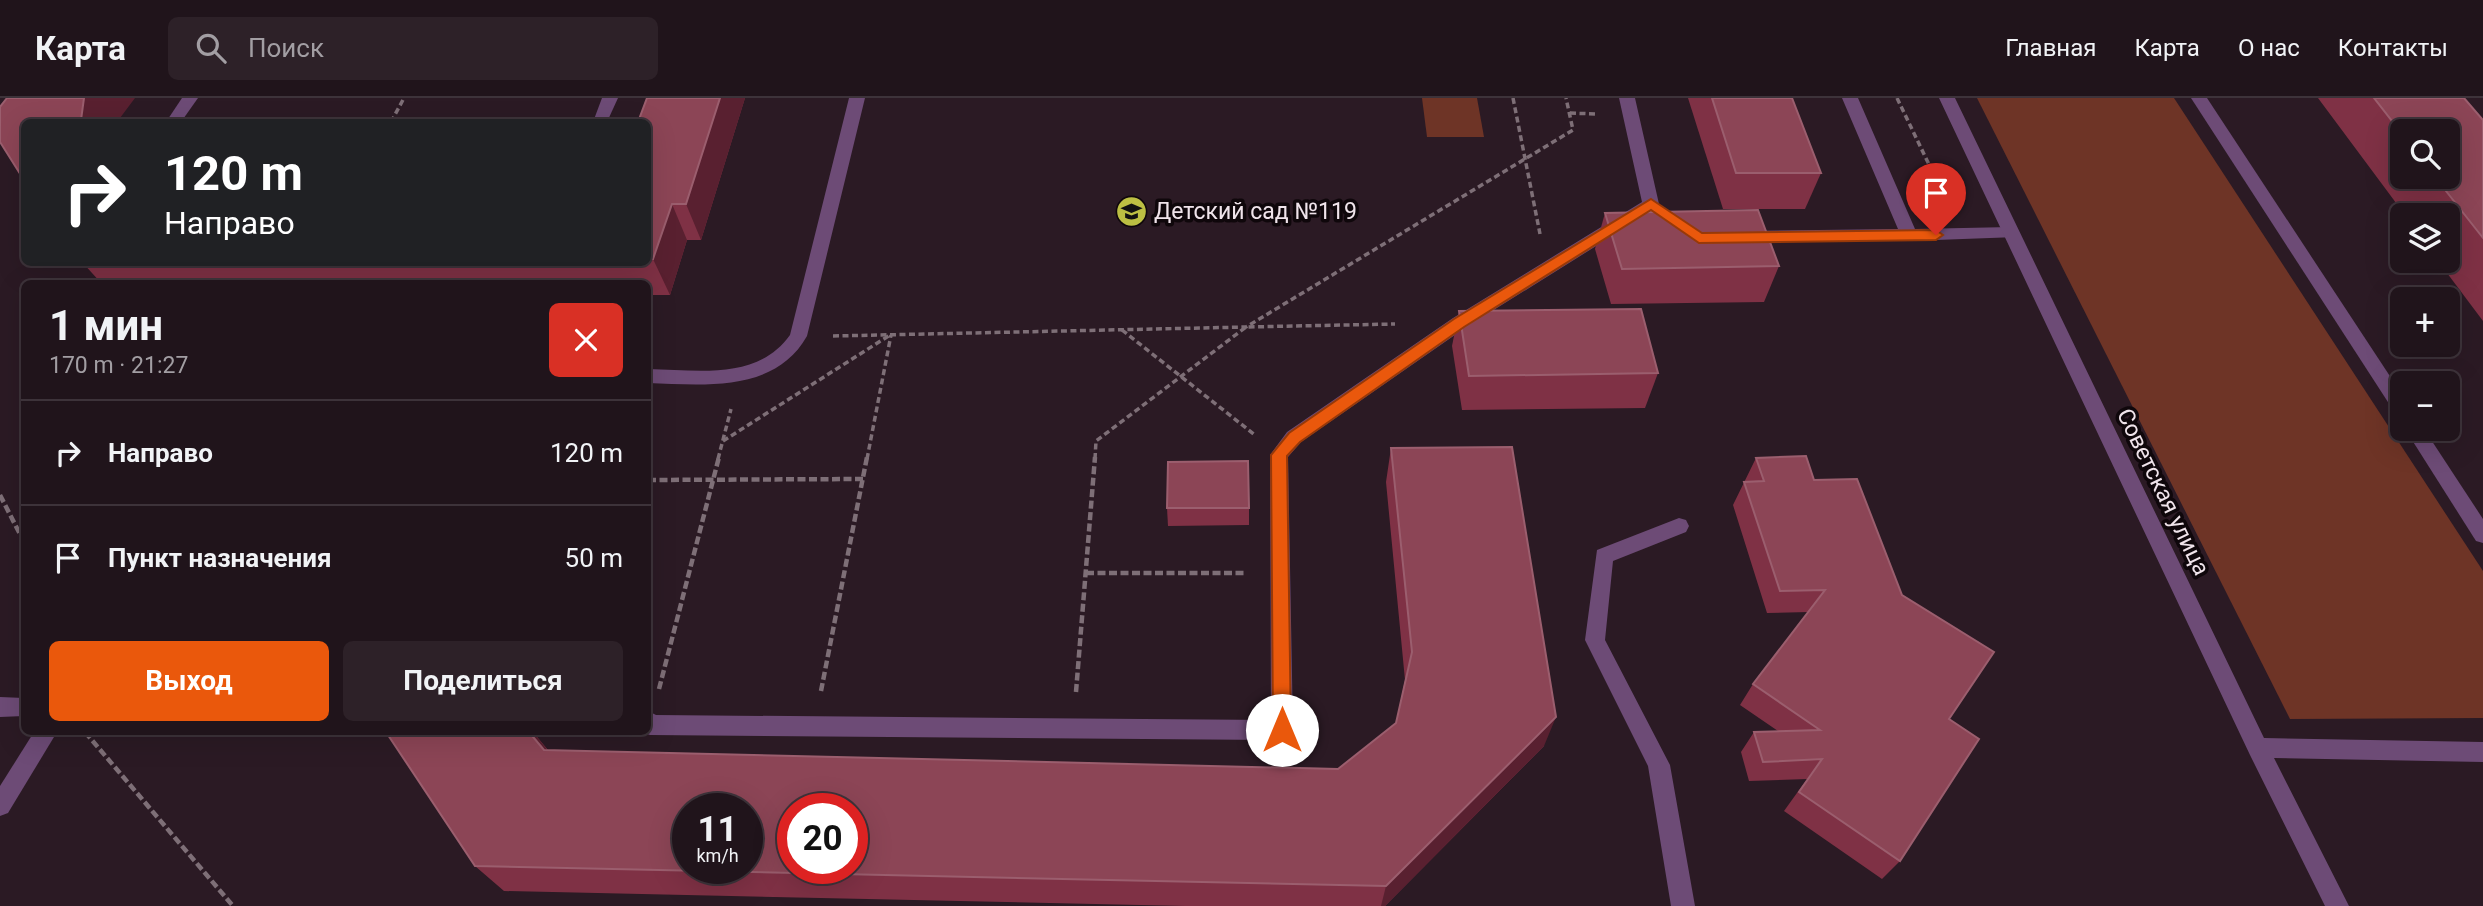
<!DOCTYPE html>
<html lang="ru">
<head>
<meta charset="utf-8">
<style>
	body { margin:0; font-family:Roboto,sans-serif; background:#2d2128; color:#f1f3f6; height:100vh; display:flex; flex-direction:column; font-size:26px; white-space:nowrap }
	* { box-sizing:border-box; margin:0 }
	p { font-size:23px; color:#a29ea3 }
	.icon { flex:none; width:38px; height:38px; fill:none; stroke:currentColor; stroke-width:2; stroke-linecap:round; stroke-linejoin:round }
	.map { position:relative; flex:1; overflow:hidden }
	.drawer { position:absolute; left:21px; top:182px; width:630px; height:455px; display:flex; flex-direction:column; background:#20141b; border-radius:10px; box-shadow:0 7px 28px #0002,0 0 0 2px #3d333a }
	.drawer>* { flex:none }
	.banner { position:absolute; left:21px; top:21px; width:630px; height:147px; border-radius:10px; box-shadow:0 7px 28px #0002,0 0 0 2px #3d333a; background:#202124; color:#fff; overflow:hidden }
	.controls { position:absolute; left:2390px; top:21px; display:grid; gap:14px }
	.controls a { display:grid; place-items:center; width:70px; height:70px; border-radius:10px; background:#20141b; box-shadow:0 7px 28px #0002,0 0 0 2px #3d333a; font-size:35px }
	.speed { position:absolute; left:672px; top:695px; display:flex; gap:14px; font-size:35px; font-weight:700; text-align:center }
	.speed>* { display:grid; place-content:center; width:91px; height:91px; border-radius:50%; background:#20141b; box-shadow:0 7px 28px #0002,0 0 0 2px #3d333a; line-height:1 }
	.speed small { font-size:18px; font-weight:400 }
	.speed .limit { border:10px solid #d22; background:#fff; color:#111 }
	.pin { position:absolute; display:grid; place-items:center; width:60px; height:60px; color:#fff; margin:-72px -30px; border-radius:50% 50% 50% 0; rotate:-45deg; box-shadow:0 0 7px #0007 }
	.pin .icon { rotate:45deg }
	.me { position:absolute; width:77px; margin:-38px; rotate:0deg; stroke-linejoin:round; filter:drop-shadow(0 0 5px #0008) }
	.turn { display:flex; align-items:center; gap:24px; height:147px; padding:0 28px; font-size:32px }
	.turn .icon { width:91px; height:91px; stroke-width:2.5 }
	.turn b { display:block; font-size:49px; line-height:60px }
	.round { display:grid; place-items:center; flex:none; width:74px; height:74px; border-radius:10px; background:#2d2128 }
	.overview { display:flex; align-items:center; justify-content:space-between; height:119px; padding:0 28px }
	h1 { font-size:42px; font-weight:700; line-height:52px }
	.primary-button { display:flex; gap:14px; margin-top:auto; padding:14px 28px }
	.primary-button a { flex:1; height:80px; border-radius:10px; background:#ea580c; color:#fff; font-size:28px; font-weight:700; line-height:80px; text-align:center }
	.primary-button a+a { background:#2d2128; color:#f1f3f6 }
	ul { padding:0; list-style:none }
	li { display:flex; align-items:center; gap:21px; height:105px; padding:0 28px; border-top:2px solid #3d333a }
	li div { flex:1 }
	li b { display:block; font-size:26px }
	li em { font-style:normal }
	header { display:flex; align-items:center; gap:42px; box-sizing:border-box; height:98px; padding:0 35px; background:#20141b; border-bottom:2px solid #3d333a }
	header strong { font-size:33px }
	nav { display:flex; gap:38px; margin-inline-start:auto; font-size:24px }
	.search { width:490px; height:63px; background:#2d2128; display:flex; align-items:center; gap:18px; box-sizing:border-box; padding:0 24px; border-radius:10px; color:#a29ea3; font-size:26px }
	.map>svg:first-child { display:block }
</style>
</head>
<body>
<header>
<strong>Карта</strong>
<div class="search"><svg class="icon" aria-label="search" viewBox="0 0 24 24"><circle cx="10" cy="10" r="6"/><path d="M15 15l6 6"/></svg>Поиск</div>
<nav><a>Главная</a><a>Карта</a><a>О нас</a><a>Контакты</a></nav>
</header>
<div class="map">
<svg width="2483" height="808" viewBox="0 0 2483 808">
	<rect width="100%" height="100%" fill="#2b1a24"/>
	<g fill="#6e3426">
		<polygon points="1422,0 1477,0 1484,39 1427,39"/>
		<polygon points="1977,0 2174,0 2483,473 2483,620 2290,621"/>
	</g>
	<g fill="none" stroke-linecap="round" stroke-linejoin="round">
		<g stroke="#7e6f77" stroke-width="3.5" stroke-dasharray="6 3.5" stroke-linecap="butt">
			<polyline points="1513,0 1540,136"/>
			<polyline points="1897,0 1947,104"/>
			<polyline points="1570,15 1595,16"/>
			<polyline points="391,24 404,0"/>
			<polyline points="1122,232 1255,337"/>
			<polyline points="833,238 1246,229 1573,32 1566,0"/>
			<polyline points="723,343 890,237"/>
			<polyline points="718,361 731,311"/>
			<polyline points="867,361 891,237"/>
			<polyline points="1095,361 1096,343 1246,229 1395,226"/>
		</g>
		<g stroke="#7e6f77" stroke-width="4.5" stroke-dasharray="8 3.5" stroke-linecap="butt">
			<polyline points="648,382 863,381"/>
			<polyline points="0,397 24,444"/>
			<polyline points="1086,475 1245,475"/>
			<polyline points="659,591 719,359"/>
			<polyline points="821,593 867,359"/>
			<polyline points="1076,594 1095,359"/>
			<polyline points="85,634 233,808"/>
		</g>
		<g fill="#6d4b76" fill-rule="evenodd">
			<polygon points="182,0 198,0 181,24 166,24"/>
			<polygon points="602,0 618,0 607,24 593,24"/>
			<path d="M849,0h16l-58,238c-32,57 -103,49 -159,47v-14c50,1 109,12 142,-34z"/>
			<polygon points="1619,0 1635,0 1659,106 1657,110 1465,230 1301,344 1288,359 1293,632 1290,639 1282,642 650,637 642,634 648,634 648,613 656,617 1271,622 1270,357 1287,334 1453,220 1642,104"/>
			<polygon points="1842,0 1858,0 1915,131 2011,129 2019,135 2017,139 1909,143 1737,143 1735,139 1743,133 1898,131"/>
			<polygon points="1679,420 1686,422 1689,428 1686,434 1613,463 1605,542 1670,667 1695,808 1671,808 1648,668 1585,542 1597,452"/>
			<polygon points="0,599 24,600 24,618 0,619"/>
			<polygon points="34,634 57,634 8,715 0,718 0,688"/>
		</g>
		<g fill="#6d4b76" fill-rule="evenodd">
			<polygon points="1939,0 1955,0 2264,640 2483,644 2483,664 2274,660 2349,808 2325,808 2250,657"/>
			<polygon points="2191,0 2207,0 2403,298 2403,320 2397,318"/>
			<polygon points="2405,331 2424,331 2483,421 2483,445 2476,443"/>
		</g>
	</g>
	<g fill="#7f3145" fill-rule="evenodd">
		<polygon points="647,0 745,0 701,142 687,142 670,197 648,197 648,186 102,186 82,164 648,164"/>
		<polygon points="1688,0 1792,0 1821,75 1805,111 1723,111"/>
		<path d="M2318,0h146l19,22v201l-45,-60h10v-46h-43zM2403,33l45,46h-45z"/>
		<polygon points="1605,115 1779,168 1764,204 1611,206 1595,151"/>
		<polygon points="1459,213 1658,275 1645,310 1462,312 1452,248"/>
		<polygon points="1391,350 1544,648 1385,808 1185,808 504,793 475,768 533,634 548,652 1338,671 1396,625 1405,582 1386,384"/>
		<polygon points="1756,360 1814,382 1949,621 1900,763 1882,781 1784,713 1807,681 1749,683 1741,654 1754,634 1778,633 1740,607 1753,586 1809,514 1767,515 1733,407"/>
		<polygon points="1167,410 1249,410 1249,427 1168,428"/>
	</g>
	<g fill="#592030">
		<polygon points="84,0 135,0 117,24 83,24 81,22"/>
		<polygon points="720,0 745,0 701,142 686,106"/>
		<polygon points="672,106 687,142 670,197 653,161"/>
		<polygon points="1556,619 1544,648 1385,808 1381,808 1386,788"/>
		<polygon points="529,634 533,634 570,680 544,652"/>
	</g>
	<g fill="#8c4556" stroke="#9b5e6e" stroke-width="2" fill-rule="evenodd">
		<polygon points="7,0 84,0 81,22 83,24 24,24 24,82 0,44 0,9"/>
		<polygon points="647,0 720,0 686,106 672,106 653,161 648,161 648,24 638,24"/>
		<polygon points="1712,0 1792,0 1821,75 1736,75"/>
		<polygon points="2374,0 2464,0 2483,22 2483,140 2435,79 2448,79 2448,33 2403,33 2403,37"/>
		<polygon points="1758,112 1779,168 1622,171 1605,115"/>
		<polygon points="122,164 344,164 149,167"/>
		<polygon points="1641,211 1658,275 1469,278 1459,213"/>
		<path d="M1512,349l44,270 -170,169 -911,-20 -89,-134h143l15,18 794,19 58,-46 16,-71 -21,-204zM688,710h59v60h-59zM793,710h59v60h-59z"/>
		<polygon points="1806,358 1814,382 1857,381 1902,497 1994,554 1949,621 1979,641 1900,763 1799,694 1822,661 1763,664 1754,634 1820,632 1753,586 1825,492 1780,493 1744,384 1764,383 1756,360"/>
		<polygon points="1248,363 1249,410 1167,410 1168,364"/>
	</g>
	<polygon fill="#ea580c" stroke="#983908" stroke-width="2" points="1651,101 1702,135 1936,132 1943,137 1936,142 1699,145 1651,112 1464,229 1300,344 1287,358 1291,632 1288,638 1282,640 1276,638 1273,632 1271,357 1289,335 1454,221"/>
	<defs>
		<symbol id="school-disc" viewBox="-11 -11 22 22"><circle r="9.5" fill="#bcbf43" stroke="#0f070b"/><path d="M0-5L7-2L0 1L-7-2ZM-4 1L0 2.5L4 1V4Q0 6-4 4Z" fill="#111"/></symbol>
	</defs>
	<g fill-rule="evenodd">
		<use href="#school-disc" x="1114" y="96" width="35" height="35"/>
	</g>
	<g text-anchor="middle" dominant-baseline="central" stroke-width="7" stroke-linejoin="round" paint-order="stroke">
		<g font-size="23" fill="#f0e4eb" stroke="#0f070b" text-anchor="start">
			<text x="1154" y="113">Детский сад №119</text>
		</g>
		<g font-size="23" fill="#f0e4eb" stroke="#0f070b">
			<text transform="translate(2163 394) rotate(64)">Советская улица</text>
		</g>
	</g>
</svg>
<div class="controls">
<a><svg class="icon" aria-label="search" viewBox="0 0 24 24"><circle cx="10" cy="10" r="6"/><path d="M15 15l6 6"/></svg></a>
<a><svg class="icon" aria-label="layers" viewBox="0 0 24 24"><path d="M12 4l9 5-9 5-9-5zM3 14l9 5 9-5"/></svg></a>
<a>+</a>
<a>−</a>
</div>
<div class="speed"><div>11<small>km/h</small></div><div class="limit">20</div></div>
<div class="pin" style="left:1936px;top:137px;background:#d93025"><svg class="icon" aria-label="arrive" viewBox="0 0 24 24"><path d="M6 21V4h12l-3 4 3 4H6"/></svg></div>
<svg class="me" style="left:1282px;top:632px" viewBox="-20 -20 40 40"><circle r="19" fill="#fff"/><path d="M0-13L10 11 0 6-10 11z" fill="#ea580c"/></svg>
<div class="banner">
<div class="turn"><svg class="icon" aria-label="right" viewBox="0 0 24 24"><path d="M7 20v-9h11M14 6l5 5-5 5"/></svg><div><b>120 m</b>Направо</div></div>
</div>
<section class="drawer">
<div class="overview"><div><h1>1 мин</h1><p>170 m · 21:27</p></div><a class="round" style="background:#d93025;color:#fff"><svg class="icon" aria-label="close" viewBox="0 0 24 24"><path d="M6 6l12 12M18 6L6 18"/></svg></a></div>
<ul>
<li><svg class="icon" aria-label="right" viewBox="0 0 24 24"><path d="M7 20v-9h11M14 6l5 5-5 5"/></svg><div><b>Направо</b></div><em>120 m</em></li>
<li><svg class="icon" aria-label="arrive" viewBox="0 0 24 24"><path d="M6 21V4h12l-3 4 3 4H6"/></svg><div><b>Пункт назначения</b></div><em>50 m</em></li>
</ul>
<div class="primary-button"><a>Выход</a><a>Поделиться</a></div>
</section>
</div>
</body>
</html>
